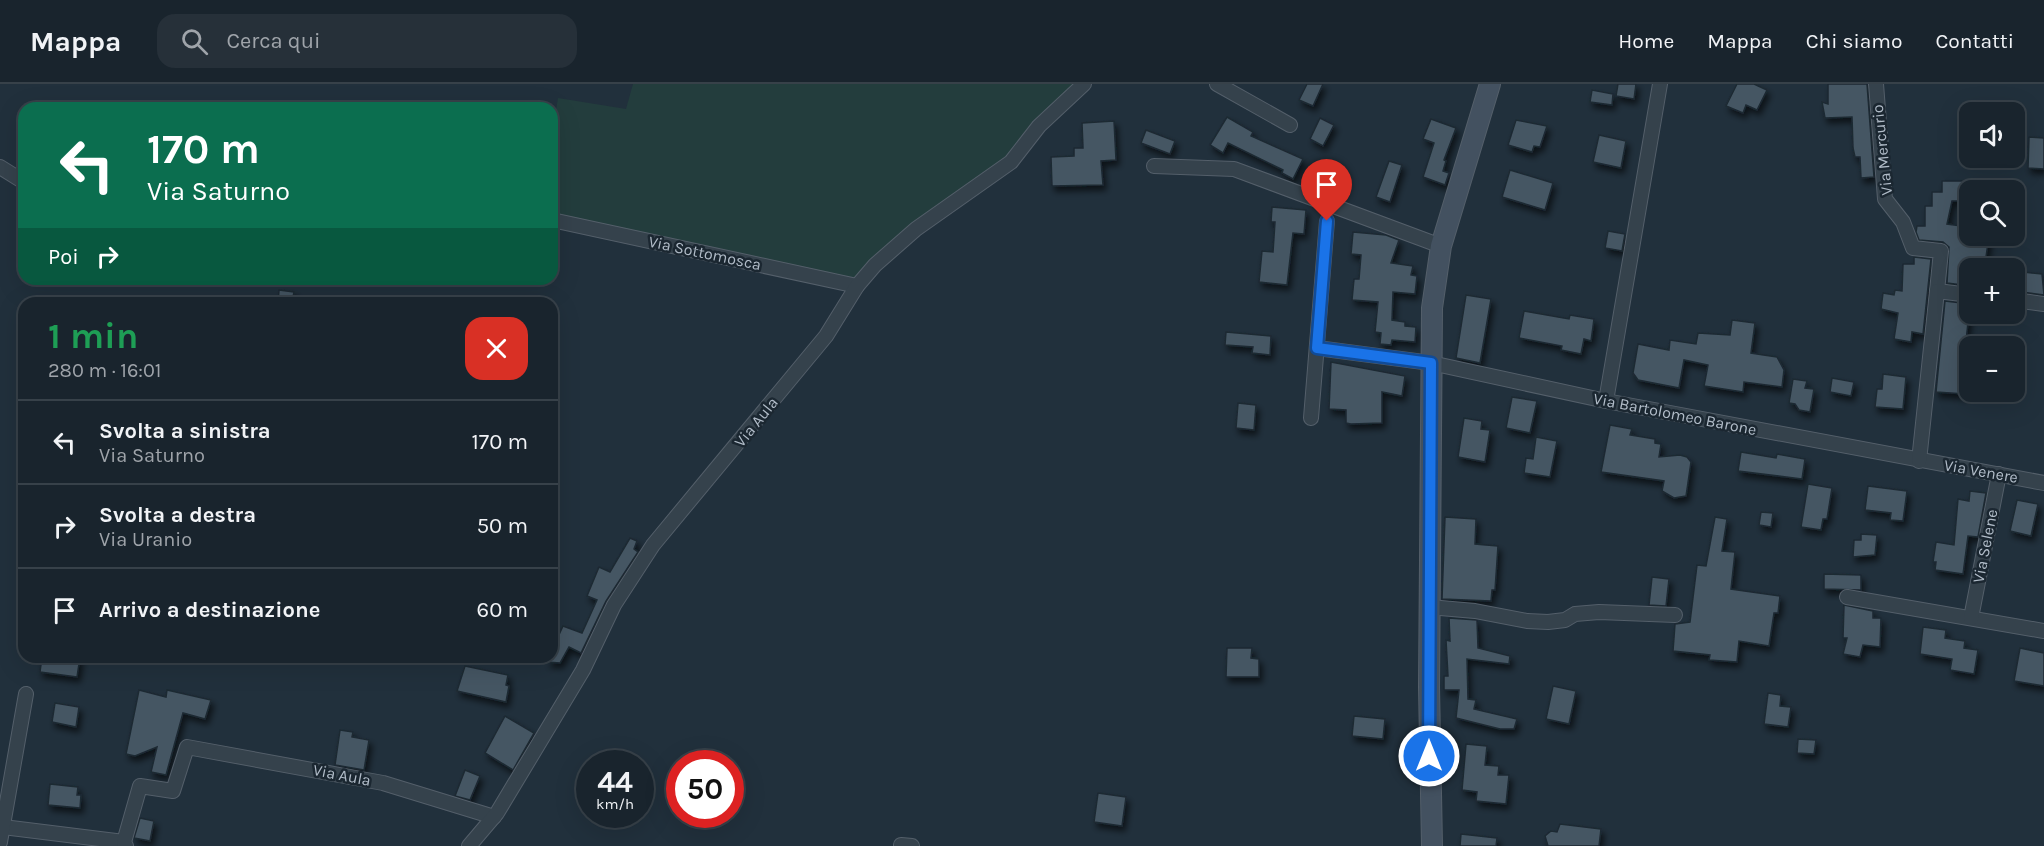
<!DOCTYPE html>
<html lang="it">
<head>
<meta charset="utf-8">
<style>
	body { margin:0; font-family:Karla,sans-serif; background:#263039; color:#f1f3f6; height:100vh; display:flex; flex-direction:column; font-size:22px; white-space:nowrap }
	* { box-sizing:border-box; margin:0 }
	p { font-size:20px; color:#9fa4aa }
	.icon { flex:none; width:33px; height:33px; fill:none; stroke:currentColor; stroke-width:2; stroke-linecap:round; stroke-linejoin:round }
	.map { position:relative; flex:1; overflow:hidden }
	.side { position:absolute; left:18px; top:213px; width:540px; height:366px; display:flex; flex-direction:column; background:#19242d; border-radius:18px; box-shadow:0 6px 24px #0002,0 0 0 2px #374149 }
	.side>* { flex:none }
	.hud { position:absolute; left:18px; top:18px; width:540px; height:183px; border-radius:18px; box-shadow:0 6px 24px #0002,0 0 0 2px #374149; background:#0b6e4f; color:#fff; overflow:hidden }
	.buttons { position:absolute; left:1959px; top:18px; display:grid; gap:12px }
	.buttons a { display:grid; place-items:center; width:66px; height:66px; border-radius:12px; background:#19242d; box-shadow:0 6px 24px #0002,0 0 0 2px #374149; font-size:30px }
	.speed { position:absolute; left:576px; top:666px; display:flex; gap:12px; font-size:30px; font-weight:700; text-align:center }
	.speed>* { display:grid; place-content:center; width:78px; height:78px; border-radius:50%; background:#19242d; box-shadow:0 6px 24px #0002,0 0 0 2px #374149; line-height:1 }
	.speed small { font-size:15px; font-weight:400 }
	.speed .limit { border:9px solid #d22; background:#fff; color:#111 }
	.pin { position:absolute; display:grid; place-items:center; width:51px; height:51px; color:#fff; margin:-62px -26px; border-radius:50% 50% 50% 0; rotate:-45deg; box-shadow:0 0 6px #0007 }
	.pin .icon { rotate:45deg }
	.me { position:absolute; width:66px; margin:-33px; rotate:0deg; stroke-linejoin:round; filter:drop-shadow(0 0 4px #0008) }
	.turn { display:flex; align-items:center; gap:21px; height:126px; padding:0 30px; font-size:27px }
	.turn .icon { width:78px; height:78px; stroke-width:2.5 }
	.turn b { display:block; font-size:42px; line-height:51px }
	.then { display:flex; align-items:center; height:57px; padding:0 30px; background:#0003; gap:12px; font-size:22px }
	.round { display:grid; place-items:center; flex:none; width:63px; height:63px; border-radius:18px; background:#263039 }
	.head { display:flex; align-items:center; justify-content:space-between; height:102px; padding:0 30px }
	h1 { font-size:36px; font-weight:700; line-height:45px; color:#1e9e55 }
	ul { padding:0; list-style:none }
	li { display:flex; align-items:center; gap:18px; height:84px; padding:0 30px; border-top:2px solid #374149 }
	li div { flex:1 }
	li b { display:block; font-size:22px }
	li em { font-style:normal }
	header { display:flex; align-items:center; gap:36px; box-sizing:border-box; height:84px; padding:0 30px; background:#19242d; border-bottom:2px solid #374149 }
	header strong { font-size:28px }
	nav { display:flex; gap:33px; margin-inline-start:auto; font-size:21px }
	.search { width:420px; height:54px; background:#263039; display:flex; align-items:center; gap:15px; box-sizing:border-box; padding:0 21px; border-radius:18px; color:#9fa4aa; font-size:22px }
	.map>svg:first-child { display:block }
</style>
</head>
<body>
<header>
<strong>Mappa</strong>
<div class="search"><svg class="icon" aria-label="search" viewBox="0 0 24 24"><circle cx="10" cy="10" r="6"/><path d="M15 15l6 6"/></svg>Cerca qui</div>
<nav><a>Home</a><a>Mappa</a><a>Chi siamo</a><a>Contatti</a></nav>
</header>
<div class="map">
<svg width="2044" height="762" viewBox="0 0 2044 762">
	<defs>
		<filter id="shadow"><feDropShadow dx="3" dy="5" stdDeviation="3" flood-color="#0009"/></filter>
	</defs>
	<rect width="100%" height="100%" fill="#21303c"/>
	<polygon fill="#233d3d" points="633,0 1084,0 1011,78 916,145 857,202 552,136 552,52 558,14 626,25"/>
	<g fill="#455663" stroke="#1d2933" stroke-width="1.5" filter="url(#shadow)">
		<polygon points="1307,0 1323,0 1313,22 1299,16"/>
		<polygon points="1618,0 1636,0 1634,15 1616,12"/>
		<polygon points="1737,0 1754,0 1767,6 1757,26 1746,21 1743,29 1726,22"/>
		<polygon points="1828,0 1867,0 1874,93 1861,94 1860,73 1855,73 1853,64 1852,33 1825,34 1822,18 1828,20"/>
		<polygon points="1592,6 1613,10 1612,21 1590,18"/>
		<polygon points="1227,33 1253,48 1251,52 1303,75 1293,95 1282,89 1283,86 1228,59 1223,69 1210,61"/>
		<polygon points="1320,34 1334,41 1323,62 1310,55"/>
		<polygon points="1431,35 1456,44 1444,76 1446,77 1443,87 1449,89 1445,101 1423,93 1434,59 1423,55"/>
		<polygon points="1516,36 1547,42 1540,63 1534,62 1532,68 1508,61"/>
		<polygon points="1114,37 1116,76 1101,77 1103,101 1052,102 1051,73 1074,72 1074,64 1083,64 1082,39"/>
		<polygon points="1146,46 1175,57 1170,70 1141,59"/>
		<polygon points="1599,51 1626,57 1621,84 1593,78"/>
		<polygon points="2029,53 2044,54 2044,85 2028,84"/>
		<polygon points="1389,77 1402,81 1390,118 1376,113"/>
		<polygon points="1510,86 1553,99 1545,126 1502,113"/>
		<polygon points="1942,97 1965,97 1965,117 1952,117 1947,140 1970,143 1970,152 1989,152 1985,180 1973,179 1973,184 1970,184 1970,202 1947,199 1949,163 1943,158 1919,156 1916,148 1917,142 1925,142 1925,122 1932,122 1932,108 1942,108"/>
		<polygon points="1272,123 1306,126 1304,150 1293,149 1287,201 1259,198 1262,167 1273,168 1275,138 1271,138"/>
		<polygon points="1608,147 1625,150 1622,167 1605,164"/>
		<polygon points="1353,148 1386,151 1399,156 1391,179 1413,182 1411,191 1417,192 1415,210 1393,208 1392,236 1405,238 1405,242 1416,243 1415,258 1392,256 1391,261 1380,260 1381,249 1375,248 1378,218 1352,216 1354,195 1359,195 1361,171 1351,170"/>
		<polygon points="1914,173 1931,175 1923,250 1912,248 1911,258 1894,255 1898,229 1881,225 1883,209 1894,211 1895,206 1902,207 1903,180 1914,180"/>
		<polygon points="2023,188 2042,190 2044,211 2021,208"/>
		<polygon points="279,206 294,208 292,219 278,219"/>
		<polygon points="1466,211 1491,215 1480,279 1456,274"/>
		<polygon points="1945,217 1970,220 1963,285 1967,287 1965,310 1936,308"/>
		<polygon points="1524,227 1569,235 1570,231 1594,235 1591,257 1584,255 1581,270 1561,266 1562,262 1519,254"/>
		<polygon points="1732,236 1755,239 1751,269 1777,273 1784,286 1782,303 1744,298 1743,308 1704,302 1708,281 1684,276 1679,304 1638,296 1633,289 1638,260 1669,266 1670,256 1696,260 1698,249 1730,251"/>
		<polygon points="1226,248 1271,252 1270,271 1252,269 1253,263 1225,261"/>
		<polygon points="1331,278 1405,292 1402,312 1382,308 1382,339 1351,340 1346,339 1346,326 1329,325"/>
		<polygon points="1883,290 1906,293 1903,325 1875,323 1877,305 1882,305"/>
		<polygon points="1832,294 1854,298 1851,312 1830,308"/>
		<polygon points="1793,295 1807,297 1805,304 1814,305 1810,328 1799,326 1795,320 1789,319"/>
		<polygon points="1512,313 1537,317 1530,349 1506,344"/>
		<polygon points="1238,319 1256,321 1254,346 1236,344"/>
		<polygon points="1464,334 1482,337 1481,345 1490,346 1485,378 1458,373"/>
		<polygon points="1610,341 1632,345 1630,351 1655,355 1655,359 1661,360 1659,373 1680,371 1687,373 1691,378 1686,412 1674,414 1662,407 1664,397 1601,388"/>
		<polygon points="1536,353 1557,357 1550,393 1524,389 1526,374 1533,375"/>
		<polygon points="1741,368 1776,374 1777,370 1805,375 1802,395 1738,387"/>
		<polygon points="1808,400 1832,404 1827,435 1823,435 1821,446 1801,443"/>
		<polygon points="1868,402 1907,407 1903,437 1890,436 1891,429 1865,426"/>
		<polygon points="1970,407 1986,409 1978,453 1968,452 1963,490 1935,486 1936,478 1933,478 1936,458 1954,461 1958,415 1969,417"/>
		<polygon points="2017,416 2038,420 2031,452 2010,447"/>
		<polygon points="1761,428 1773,429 1771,443 1759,441"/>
		<polygon points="1445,433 1476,435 1475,460 1498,462 1495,506 1492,506 1491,517 1442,515"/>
		<polygon points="1715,433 1727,435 1722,467 1735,468 1731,505 1780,512 1778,529 1774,529 1769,562 1739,557 1737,578 1709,576 1710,571 1673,567 1675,540 1690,538 1697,481 1706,482"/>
		<polygon points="1861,450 1877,451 1875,471 1853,473 1854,456 1861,456"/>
		<polygon points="630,454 637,457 634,465 638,468 606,517 581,569 569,563 560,579 547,578 552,573 552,566 563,542 582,549 597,516 587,512 599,483 610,488"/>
		<polygon points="1824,490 1861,491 1861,506 1824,505"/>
		<polygon points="1652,493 1669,495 1666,522 1649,521"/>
		<polygon points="1844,521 1873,527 1873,534 1881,534 1880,563 1863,561 1860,573 1843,570 1847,554 1843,554"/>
		<polygon points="1449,534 1477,536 1478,564 1510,572 1509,580 1467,575 1468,615 1476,616 1474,625 1517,635 1514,645 1500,645 1456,634 1459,606 1444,606 1444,592 1448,592 1446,556 1450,557"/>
		<polygon points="1923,543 1946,546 1945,554 1965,557 1964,564 1978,566 1974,590 1950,586 1952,575 1920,570"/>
		<polygon points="1227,564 1252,564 1251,574 1259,575 1259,593 1226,593"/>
		<polygon points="2020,564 2044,569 2044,602 2014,597"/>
		<polygon points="42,573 80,573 77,593 40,588"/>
		<polygon points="465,582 508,591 506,601 509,602 506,618 457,607"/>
		<polygon points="1553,602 1576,607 1569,640 1546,635"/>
		<polygon points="139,606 166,613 167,606 211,616 205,635 183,629 166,691 151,688 157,663 135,672 126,670"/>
		<polygon points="1768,609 1781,611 1780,622 1791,623 1788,643 1764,640"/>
		<polygon points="55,619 79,623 76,643 52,638"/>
		<polygon points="505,632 534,649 513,686 485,669"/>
		<polygon points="1354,632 1385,635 1383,655 1352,652"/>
		<polygon points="340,646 353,648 352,653 369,656 364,686 335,681"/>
		<polygon points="1798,655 1816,656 1814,670 1797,669"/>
		<polygon points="1466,660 1487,662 1485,681 1499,682 1498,691 1509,691 1506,720 1476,717 1477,708 1462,706"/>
		<polygon points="465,686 480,692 470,716 455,712"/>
		<polygon points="50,700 78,703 77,711 81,711 80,724 48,721"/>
		<polygon points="1098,709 1126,713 1122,742 1094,738"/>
		<polygon points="140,734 154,737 150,757 134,754"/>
		<polygon points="1560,740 1601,745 1599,762 1548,762 1545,752 1551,747 1557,748"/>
		<polygon points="1461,750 1497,754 1496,762 1460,762"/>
	</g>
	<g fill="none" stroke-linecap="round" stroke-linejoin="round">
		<defs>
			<g id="street">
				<polyline points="1217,0 1290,41"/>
				<polyline points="1876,0 1885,115 1903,138 1913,164 1941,167 1937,207"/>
				<polyline points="1154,82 1234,85 1441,162"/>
				<polyline points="0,83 24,98"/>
				<polyline points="552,136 857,202"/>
				<polyline points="2014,216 2044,220"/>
				<polyline points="1317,264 1431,279 1606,317 2044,399"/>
				<polyline points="1606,317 1660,0"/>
				<polyline points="1311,334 1327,137"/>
				<polyline points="1919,377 1937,207 1970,211"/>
				<polyline points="1847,513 2044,547"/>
				<polyline points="1429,523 1475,527 1527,537 1548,538 1565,536 1575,530 1599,528 1675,531"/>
				<polyline points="1971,534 1999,390"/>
				<polyline points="3,743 124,758"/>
				<polyline points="0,758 26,610"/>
				<polyline points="901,761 912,762"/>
				<polyline points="126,762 124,758 140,702 173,707 187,663 383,699 494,733"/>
				<polyline points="469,762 497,729 583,586 614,521 653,461 826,252 857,202 875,181 916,145 1011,78 1039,42 1084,0"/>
			</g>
			<polyline id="secondary" points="1432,762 1429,603 1432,224 1441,162 1490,0"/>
		</defs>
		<use href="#street" stroke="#545f6a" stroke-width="16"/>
		<use href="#secondary" stroke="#545f6a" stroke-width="22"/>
		<use href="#street" stroke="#35424c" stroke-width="14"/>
		<use href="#secondary" stroke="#435160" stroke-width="20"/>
	</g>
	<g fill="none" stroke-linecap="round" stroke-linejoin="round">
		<defs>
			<polyline id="route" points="1327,137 1317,264 1431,279 1429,672"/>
		</defs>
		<use href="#route" stroke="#114b97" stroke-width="15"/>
		<use href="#route" stroke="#1a73e8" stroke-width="10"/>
	</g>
	<g text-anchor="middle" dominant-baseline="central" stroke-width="5" stroke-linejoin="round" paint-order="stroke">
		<g font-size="16" fill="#b1bcc8" stroke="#1b2731">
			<text transform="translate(1882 66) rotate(-96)">Via Mercurio</text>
			<text transform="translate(705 169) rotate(12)">Via Sottomosca</text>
			<text transform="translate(1675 330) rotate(11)">Via Bartolomeo Barone</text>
			<text transform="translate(756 338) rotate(-51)">Via Aula</text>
			<text transform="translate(1981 387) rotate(10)">Via Venere</text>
			<text transform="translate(1985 462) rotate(-79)">Via Selene</text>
			<text transform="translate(342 691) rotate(11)">Via Aula</text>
		</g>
	</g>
</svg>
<div class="buttons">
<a><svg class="icon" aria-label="sound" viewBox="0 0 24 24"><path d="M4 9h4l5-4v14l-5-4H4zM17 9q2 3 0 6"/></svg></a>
<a><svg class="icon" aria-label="search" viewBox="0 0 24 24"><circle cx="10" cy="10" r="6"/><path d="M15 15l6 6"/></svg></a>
<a>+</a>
<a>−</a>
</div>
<div class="speed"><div>44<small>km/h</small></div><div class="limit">50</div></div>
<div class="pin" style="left:1327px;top:137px;background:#d93025"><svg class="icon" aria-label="arrive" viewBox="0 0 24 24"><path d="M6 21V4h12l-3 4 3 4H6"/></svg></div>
<svg class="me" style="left:1429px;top:672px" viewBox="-20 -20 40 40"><circle r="17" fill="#1a73e8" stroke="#fff" stroke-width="3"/><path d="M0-11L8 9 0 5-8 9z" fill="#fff"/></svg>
<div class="hud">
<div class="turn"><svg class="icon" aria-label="left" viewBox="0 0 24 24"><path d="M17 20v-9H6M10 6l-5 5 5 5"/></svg><div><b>170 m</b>Via Saturno</div></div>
<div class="then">Poi<svg class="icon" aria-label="right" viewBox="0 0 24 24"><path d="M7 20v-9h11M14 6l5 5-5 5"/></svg></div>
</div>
<section class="side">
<div class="head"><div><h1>1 min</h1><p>280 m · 16:01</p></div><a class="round" style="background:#d93025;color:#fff"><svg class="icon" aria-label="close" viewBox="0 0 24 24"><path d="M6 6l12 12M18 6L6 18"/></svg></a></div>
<ul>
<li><svg class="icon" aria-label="left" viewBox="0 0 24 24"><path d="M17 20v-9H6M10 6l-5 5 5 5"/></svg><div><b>Svolta a sinistra</b><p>Via Saturno</p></div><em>170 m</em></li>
<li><svg class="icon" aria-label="right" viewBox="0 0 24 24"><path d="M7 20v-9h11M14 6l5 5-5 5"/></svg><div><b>Svolta a destra</b><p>Via Uranio</p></div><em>50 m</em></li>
<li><svg class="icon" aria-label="arrive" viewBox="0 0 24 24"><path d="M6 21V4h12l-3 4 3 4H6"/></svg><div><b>Arrivo a destinazione</b></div><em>60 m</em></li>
</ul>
</section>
</div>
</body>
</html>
